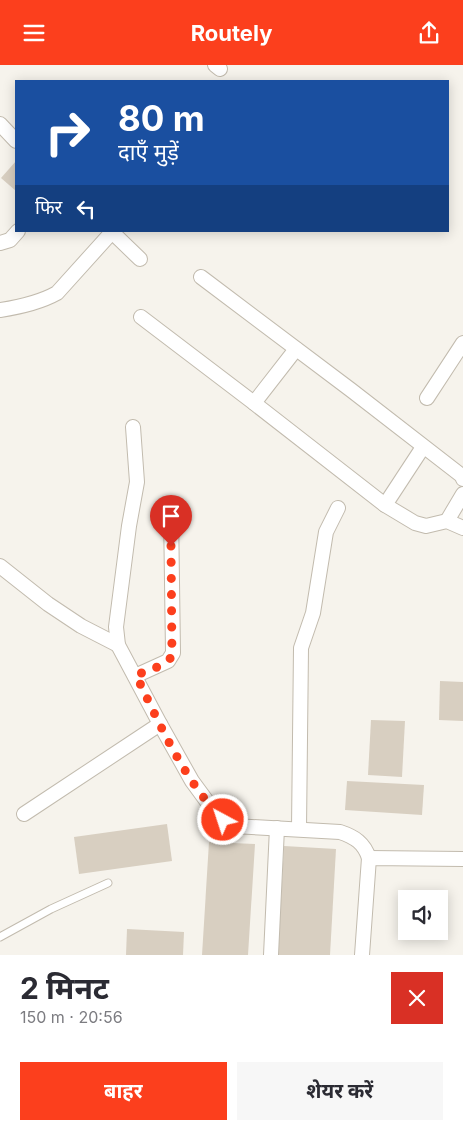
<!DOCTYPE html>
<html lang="hi">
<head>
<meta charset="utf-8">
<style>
	body { margin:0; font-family:Inter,"Noto Sans Devanagari",sans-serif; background:#f7f7f7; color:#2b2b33; height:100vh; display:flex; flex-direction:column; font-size:19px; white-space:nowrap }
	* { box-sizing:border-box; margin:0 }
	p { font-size:16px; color:#7c7c81 }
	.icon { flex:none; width:28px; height:28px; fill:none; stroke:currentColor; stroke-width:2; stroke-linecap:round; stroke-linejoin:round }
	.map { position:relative; height:890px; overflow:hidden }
	.drawer { display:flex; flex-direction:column; background:#fff; flex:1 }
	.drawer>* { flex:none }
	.banner { position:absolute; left:15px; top:15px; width:434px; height:152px; border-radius:0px; box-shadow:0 2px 12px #0003; background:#1a4fa0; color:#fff; overflow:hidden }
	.buttons { position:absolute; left:398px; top:825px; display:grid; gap:10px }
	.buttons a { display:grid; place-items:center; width:50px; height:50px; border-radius:0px; background:#fff; box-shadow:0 2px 12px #0003; font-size:25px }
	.pin { position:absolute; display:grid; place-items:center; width:42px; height:42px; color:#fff; margin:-51px -21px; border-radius:50% 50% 50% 0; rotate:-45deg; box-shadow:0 0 5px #0007 }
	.pin .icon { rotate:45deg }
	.me { position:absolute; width:55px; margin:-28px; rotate:320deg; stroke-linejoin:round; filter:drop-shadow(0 0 4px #0008) }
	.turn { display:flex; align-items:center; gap:18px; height:105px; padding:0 20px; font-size:22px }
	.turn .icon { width:65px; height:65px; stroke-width:2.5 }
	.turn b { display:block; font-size:35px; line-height:42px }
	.then { display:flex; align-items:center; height:48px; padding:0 20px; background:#0003; gap:10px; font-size:19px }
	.round { display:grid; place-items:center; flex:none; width:52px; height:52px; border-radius:0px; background:#f7f7f7 }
	.head { display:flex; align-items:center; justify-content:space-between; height:85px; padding:0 20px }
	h1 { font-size:30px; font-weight:700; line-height:38px }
	.primary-button { display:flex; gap:10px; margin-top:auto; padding:10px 20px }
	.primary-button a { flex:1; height:58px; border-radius:0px; background:#fc3f1d; color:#fff; font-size:20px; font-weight:700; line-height:58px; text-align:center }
	.primary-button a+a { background:#f7f7f7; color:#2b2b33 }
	header { display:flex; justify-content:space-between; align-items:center; height:65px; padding:0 20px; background:#fc3f1d; color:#fff; font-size:22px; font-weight:700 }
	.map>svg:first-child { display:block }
</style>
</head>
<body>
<header><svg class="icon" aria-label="menu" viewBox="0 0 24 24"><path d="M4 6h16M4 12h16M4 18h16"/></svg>Routely<svg class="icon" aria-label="share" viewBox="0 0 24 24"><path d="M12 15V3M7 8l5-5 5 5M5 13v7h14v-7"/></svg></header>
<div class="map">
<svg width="463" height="890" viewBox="0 0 463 890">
	<rect width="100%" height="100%" fill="#f6f3ec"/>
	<g fill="#d8cfc1">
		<polygon points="16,96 16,126 1,113"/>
		<polygon points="440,616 463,617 463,656 439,655"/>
		<polygon points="371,655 405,656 402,712 368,710"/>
		<polygon points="347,716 424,720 422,750 345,745"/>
		<polygon points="167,759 172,796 79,809 74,772"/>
		<polygon points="209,777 255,779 248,890 202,890"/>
		<polygon points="284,781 336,784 330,890 278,890"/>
		<polygon points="127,864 184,867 183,890 126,890"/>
	</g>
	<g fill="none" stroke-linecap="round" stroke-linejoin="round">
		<defs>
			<polyline id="service" points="0,872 51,844 108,818"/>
			<g id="minor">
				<polyline points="215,0 220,4"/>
				<polyline points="0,59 16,76"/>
				<polyline points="111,166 140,194"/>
				<polyline points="0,178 10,175 18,166"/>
				<polyline points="201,212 351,325 462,411 463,414"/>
				<path d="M0,245c20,-3 39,-7 57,-17l55,-61"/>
				<polyline points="141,252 254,338 385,440 415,458 426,461 447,456 463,463"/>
				<polyline points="427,333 463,278"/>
				<polyline points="254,338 296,284"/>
				<path d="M133,362l4,55 -8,44 -13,101 2,18 42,79 32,57 22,30 9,9 11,6 106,6c15,5 24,11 29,26"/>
				<polyline points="385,440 423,382"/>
				<polyline points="447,456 463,429"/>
				<polyline points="0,501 48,539 81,561 118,580"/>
				<polyline points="135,611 168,596 173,588 171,446"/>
				<polyline points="24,749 160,659"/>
				<polyline points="299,764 301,583 313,548 326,467 338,443"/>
				<polyline points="271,890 277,763"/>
				<polyline points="362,890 369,793 463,794"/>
			</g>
		</defs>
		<use href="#service" stroke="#c2bbae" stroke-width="9"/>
		<use href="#minor" stroke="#c2bbae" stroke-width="16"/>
		<use href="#service" stroke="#fff" stroke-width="7"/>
		<use href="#minor" stroke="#fff" stroke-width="14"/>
	</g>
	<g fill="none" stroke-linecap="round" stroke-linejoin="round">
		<path stroke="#fc3f1d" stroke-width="9" stroke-dasharray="0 16.2" d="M171,481l1,111 -12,9 -24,9c24,50 48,105 87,145"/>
	</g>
</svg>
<div class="buttons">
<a><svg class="icon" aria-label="sound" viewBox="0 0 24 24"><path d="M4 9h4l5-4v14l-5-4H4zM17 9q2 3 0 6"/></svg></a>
</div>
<div class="pin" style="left:171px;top:481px;background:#d93025"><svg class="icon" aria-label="arrive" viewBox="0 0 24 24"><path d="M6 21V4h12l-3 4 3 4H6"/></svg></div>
<svg class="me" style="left:223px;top:755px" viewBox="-20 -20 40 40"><circle r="17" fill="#fc3f1d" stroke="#fff" stroke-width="3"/><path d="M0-11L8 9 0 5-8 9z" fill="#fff"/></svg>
<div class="banner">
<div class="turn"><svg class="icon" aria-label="right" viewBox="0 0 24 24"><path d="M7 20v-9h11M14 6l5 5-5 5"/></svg><div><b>80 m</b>दाएँ मुड़ें</div></div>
<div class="then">फिर<svg class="icon" aria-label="left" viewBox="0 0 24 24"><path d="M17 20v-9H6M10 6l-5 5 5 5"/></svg></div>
</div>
</div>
<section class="drawer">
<div class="head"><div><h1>2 मिनट</h1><p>150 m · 20:56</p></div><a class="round" style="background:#d93025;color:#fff"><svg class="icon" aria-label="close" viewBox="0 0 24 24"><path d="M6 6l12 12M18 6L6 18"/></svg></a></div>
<div class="primary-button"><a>बाहर</a><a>शेयर करें</a></div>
</section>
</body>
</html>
